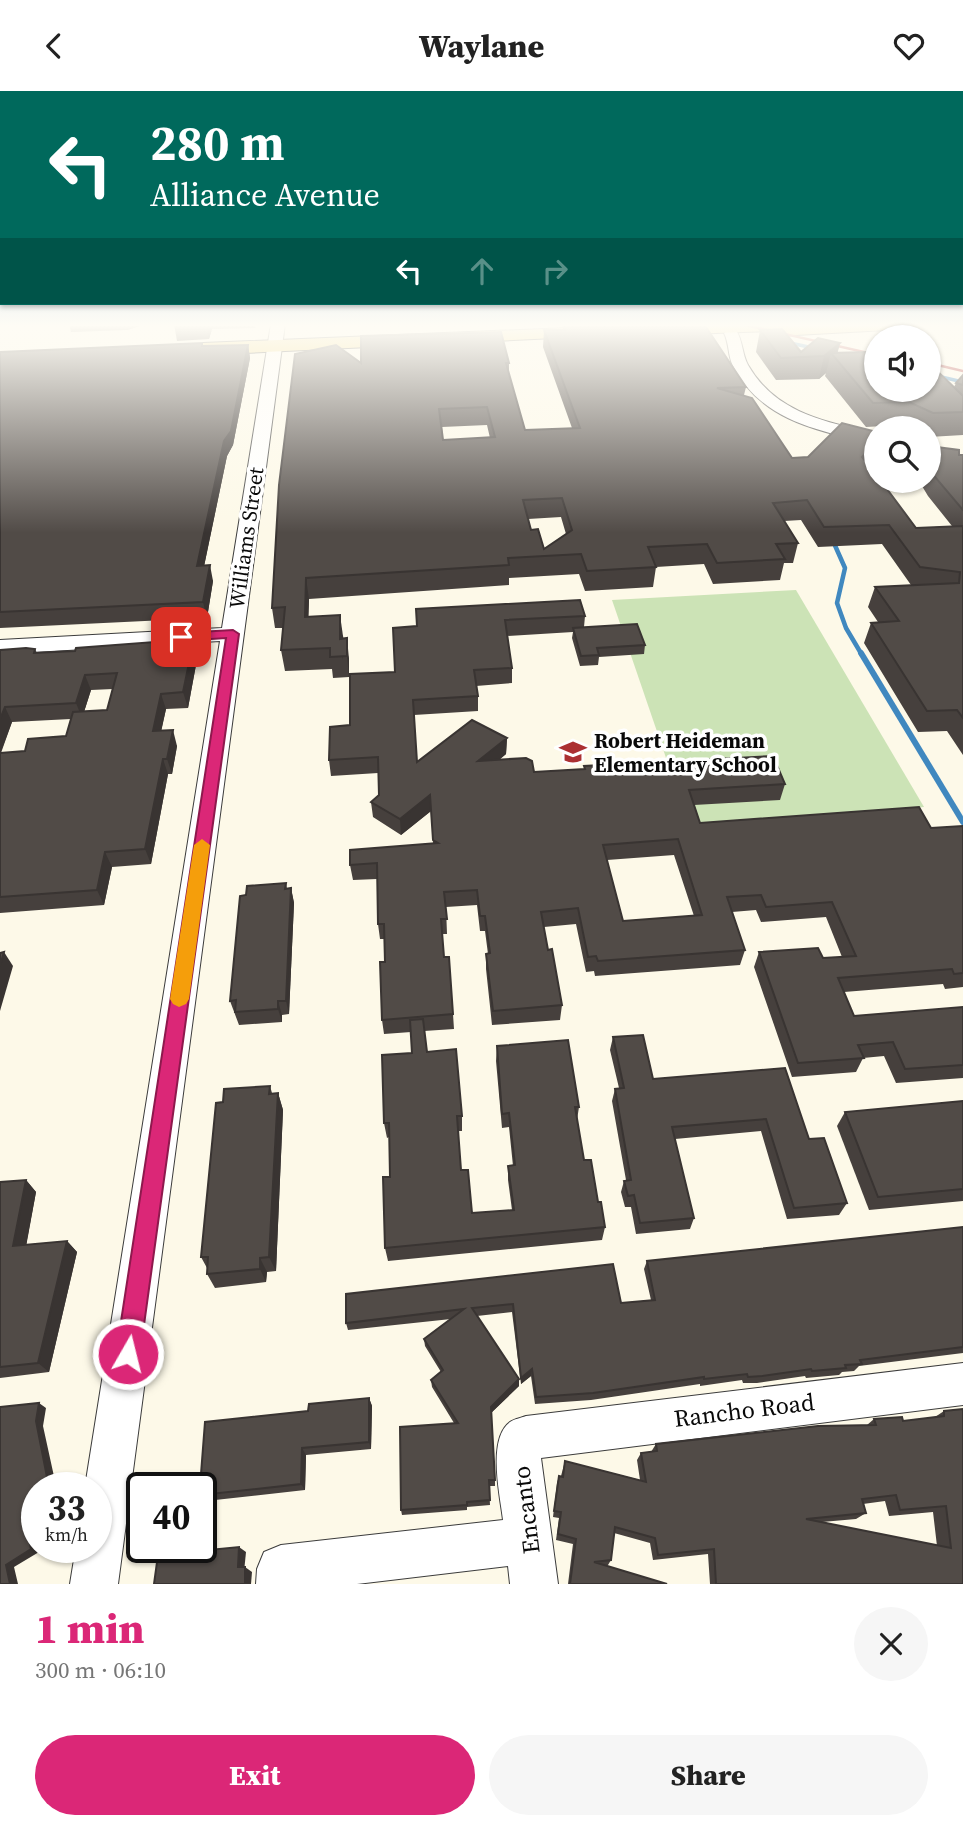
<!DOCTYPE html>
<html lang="en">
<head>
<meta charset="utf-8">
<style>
	body { margin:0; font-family:"Source Serif 4",serif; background:#f6f6f6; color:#222; height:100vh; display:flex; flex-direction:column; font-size:26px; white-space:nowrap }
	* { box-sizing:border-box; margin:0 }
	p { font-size:23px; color:#767676 }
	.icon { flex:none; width:38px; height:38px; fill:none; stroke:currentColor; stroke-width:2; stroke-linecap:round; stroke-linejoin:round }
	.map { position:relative; height:1493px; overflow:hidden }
	.details { display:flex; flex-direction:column; background:#fff; flex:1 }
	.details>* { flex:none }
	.guide { position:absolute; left:0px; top:0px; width:964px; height:214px; box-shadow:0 2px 5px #0004; background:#00695c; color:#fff; overflow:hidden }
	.buttons { position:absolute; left:864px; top:234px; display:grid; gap:14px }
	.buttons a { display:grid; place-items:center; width:77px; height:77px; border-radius:50%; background:#fff; box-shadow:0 2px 5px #0004; font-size:35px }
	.speed { position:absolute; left:21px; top:1381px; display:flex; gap:14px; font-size:35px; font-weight:700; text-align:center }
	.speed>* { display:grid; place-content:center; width:91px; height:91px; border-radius:50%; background:#fff; box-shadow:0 2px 5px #0004; line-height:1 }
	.speed small { font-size:18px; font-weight:400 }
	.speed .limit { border:4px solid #111; border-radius:10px; background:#fff; color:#111 }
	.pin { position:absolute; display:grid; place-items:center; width:60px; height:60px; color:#fff; margin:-30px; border-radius:14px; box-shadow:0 4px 10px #0006 }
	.me { position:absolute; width:77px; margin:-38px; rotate:8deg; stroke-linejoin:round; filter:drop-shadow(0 0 5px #0008) }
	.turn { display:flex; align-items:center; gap:24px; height:147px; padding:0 35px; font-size:32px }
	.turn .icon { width:91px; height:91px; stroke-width:2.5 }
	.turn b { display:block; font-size:49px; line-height:60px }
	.lanes { display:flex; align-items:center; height:66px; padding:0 35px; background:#0003; justify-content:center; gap:35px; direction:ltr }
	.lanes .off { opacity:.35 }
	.round { display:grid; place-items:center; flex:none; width:74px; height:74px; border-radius:37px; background:#f6f6f6 }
	.overview { display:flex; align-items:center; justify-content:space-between; height:119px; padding:0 35px }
	h1 { font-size:42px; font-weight:800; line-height:52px; color:#db2777 }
	.button { display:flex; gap:14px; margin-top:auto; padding:14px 35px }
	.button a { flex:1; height:80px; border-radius:42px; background:#db2777; color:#fff; font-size:28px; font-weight:800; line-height:80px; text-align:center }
	.button a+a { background:#f6f6f6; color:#222 }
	header { display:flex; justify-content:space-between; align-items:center; height:91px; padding:0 35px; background:#fff; font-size:32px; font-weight:800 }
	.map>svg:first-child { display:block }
</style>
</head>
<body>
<header><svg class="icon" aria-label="back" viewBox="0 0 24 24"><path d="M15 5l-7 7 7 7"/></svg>Waylane<svg class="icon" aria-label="heart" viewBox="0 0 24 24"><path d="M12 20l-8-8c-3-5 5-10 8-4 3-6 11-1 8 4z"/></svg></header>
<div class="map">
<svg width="963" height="1493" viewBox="0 0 963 1493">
	<rect width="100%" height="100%" fill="#fdf9e8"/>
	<polygon fill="#cce3b6" points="796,499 924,716 689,734 612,509"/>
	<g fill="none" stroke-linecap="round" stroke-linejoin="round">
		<g stroke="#4088bf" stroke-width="3.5">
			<polyline points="786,251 813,257"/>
			<polyline points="929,283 963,291"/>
		</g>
		<polyline stroke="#4088bf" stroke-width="4.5" points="833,450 845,477 837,512 846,537 862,564"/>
		<polyline stroke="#4088bf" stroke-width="6" points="861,562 963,731"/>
		<defs>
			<g id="minor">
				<polygon points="271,233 285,233 118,1493 70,1493 76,1456 96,1456 96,1396 85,1396 220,550 0,563 0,549 222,537"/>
				<path d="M731,238l5,1c7,11 6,24 12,35 28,49 79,57 129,69v10c-57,-13 -116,-22 -145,-80 -4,-10 -3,-21 -8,-31z"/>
				<path d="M963,1272v42l-422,53 17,126h-48l-2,-18 -151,18h-101l1,-15 7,-17 17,-7 222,-25c-3,-25 -16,-81 7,-98 4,-3 11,-4 16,-6z"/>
			</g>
			<g id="major">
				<polygon points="679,233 914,233 905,238 777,245 771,244 768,240 661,244 652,239 661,234"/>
				<polygon points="591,236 600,241 597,245 203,264 194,258 203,252"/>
			</g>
		</defs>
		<use href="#minor" stroke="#3c3c3c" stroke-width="2"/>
		<use href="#major" stroke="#1a1a1a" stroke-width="2"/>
		<use href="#minor" fill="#fff" fill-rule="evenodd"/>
		<use href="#major" fill="#ecd069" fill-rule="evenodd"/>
		<g stroke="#ab3032" stroke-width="2.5">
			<polyline points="741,233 877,264"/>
			<polyline points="929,272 963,280"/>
		</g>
	</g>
	<g fill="#46403d" fill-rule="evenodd">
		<polygon points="69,233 146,233 127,239 71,241"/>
		<polygon points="174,233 256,233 255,237 212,238 209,248 177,250"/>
		<polygon points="301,233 362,233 301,235"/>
		<path d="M554,233h75l1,3 116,60 -2,8 48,63 85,-6 -10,11 49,65 36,-2 -24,-30 -9,-15h10v-35l30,9h4v300l-16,-24 -29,1 -54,-89 7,-20 7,-1 -10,-15 7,-20 36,-2 -29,-41 -64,3 -17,-27 -17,1 14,22 -5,20h-9l-4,17 -67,4 -9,-20 -48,3 -3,20 -68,4 -6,-17 -70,4v7l-200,14 -1,18 35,19 6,23v18l-16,1 -1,-9 -47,2 -4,-21 2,-22h-8l-3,-20 89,-245h148v12l16,55 47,-2 -29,-81 1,-17h19v-4h-8zM487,334l3,13 -47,2 -1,-13zM561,426l5,17 -22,15 -13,-19 -3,-11z"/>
		<polygon points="760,239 801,261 840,252 837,262 877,299 954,296 956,292 963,284 963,344 929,346 929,338 908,338 902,334 866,336 825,285 826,282 819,288 776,289 756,261"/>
		<polygon points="202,252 203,255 248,254 250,267 233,354 227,365 204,475 213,490 207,527 0,537 0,261"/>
		<path d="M416,518l169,7 -1,11 61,18 -1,9 -45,3 -1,8 -18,1 -8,-28 1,-6 -66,4 5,32v15l-36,3 2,10v15l-64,4 3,47 90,-24 -1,16 -7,6 35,12 50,-3v-3l201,18 -5,16 -86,5 6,18 231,5 32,-2v161l-18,2 -2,-5 -99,8 10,24 109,-9v71l-67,5 -12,-27 -21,2 -7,14 -64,5 -38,-110 5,-15 64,6 19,-1 -16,-40 -65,5 -5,-12 -24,2 13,38 -5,15 -145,11 -1,-5 -8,1 -10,-48 -32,3 4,23 14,55 -2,15 -68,5 -6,-56v-15h2l-3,-23h-5l-3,-26 -31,2 1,27h-5l2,23 9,57 1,15 -30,2 3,21 35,64v15h-4l3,39 11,43 40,-3 -4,-30v-14h5l-4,-39 -7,1 -6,-67 1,-15 82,61 -2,13 7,40 21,67 -3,13 -214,21 -3,-13 5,-71 -1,-40 -2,1 -3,-15 28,-70 -1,-21 -27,2 -2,-14 3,-58 -1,-23h-4l-2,-15 -1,-45 -24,1 -3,-15 83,-22 -2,-32 -30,24 -28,-18 -2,-15 8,-7 -1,-22 -47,3 -2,-16 21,-35 45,-53 22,-46zM674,764l20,61 -71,5 -16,-61z"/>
		<path d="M35,558l2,4 38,-2 123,3 -10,54 -22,1 -5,22 16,15 -5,28h-4l-17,90 -39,3 -8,38 -104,8v-263zM113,598l-6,21 -23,2 7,-22zM71,628l-5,17 -41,15 -24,2 11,-31z"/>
		<polygon points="286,792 287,798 291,797 294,812 289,923 282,924 282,931 239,934 230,910 246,804"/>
		<polygon points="613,946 653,988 785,977 809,1048 847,1112 839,1124 787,1128 761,1040 675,1048 694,1127 690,1138 636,1143 631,1116 625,1116 621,1101 624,1090 626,1089 612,1010 615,998 619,997 610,959"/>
		<polygon points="270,995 272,1002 278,1002 283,1019 276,1180 267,1181 266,1191 215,1197 207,1183 207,1177 201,1166 223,1011"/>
		<polygon points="963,1010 963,1110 869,1119 837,1035 845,1021"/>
		<polygon points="26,1089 36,1101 26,1154 67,1150 77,1161 49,1281 0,1287 0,1091"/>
		<polygon points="963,1136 963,1262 859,1275 854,1280 842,1281 839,1284 806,1287 805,1285 757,1292 743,1292 742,1289 700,1295 700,1293 591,1309 535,1313 531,1285 521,1293 512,1221 477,1225 519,1295 491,1322 495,1389 495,1395 489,1395 490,1414 467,1416 467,1419 402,1424 401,1419 454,1332 432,1296 431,1289 441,1281 425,1255 424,1248 451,1228 348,1239 346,1232 346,1203 621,1212 651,1209 644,1178 647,1170"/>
		<polygon points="369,1307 372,1315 371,1358 306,1364 305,1399 206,1410 201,1406 201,1396 308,1320"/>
		<path d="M944,1320l19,173h-253l-2,-30 -55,6 -3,-17 -36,-10 -3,27 -3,5h-4l63,19h-99l5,-40 -17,-4 3,-22 -6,-1 4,-34 2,-7h2l4,-15 75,19 -3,-20 4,-7 10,-1 5,-8 211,-19 7,-6 29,2 32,-4zM885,1410l4,15 44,-4 4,34 -115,-24 34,-3 10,-6 -3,-9z"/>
	</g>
	<g fill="#393432">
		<polygon points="125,233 146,233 127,239"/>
		<polygon points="206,233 211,233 212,238 209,248"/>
		<polygon points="840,252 836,268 831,262 826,282 819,288 824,265"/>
		<polygon points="248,254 250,267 233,354 227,365 201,490 197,475 224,350"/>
		<polygon points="877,349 877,361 856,385 862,366"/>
		<polygon points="210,474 213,490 207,527 203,511"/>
		<polygon points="306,487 309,508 308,547 305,526"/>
		<polygon points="340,524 343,545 343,569 340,548"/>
		<polygon points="347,547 349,568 349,586 347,565"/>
		<polygon points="194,548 198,563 188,617 183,601"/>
		<polygon points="85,584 91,599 82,627 76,612"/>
		<polygon points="161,603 166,618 158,655 153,640"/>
		<polygon points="5,616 12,631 0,663 0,628"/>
		<polygon points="173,639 177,655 172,683 167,668"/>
		<polygon points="507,647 506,663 478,686 478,670"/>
		<polygon points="163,668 168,683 151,773 145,758"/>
		<polygon points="430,704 431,720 401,744 400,728"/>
		<polygon points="105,761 112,776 104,814 97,799"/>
		<polygon points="291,797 294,812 289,923 286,910"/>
		<polygon points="4,861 13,875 0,920 0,875"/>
		<polygon points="278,910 282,924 282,931 278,918"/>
		<polygon points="278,1002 283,1019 276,1180 269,1166"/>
		<polygon points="26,1089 36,1101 24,1167 13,1155"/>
		<polygon points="67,1150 77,1161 49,1281 38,1272"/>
		<polygon points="260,1167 267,1181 266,1191 260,1178"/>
		<polygon points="532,1278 531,1285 521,1293 521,1287"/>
		<polygon points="519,1288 519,1295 491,1322 491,1316"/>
		<polygon points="369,1307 372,1315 371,1358 369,1351"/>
		<polygon points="39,1312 46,1317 43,1335 55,1390 45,1396 39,1396 38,1392 36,1330"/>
		<polygon points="302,1357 306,1364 305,1399 301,1393"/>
		<polygon points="37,1411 37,1419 30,1423 37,1451 37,1456 38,1456 39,1461 14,1476 18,1493 10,1493 6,1474 23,1419"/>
		<polygon points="239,1456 246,1461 244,1481 238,1476"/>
		<polygon points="245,1476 252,1481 251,1493 245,1493"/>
	</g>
	<g fill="#514b47" stroke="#393432" stroke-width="2" fill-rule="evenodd">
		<polygon points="174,233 206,233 173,234"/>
		<path d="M596,233h33l1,3 74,-3 42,63 -29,1 35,10 40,60 16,-1 34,-34 35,9v8l-15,17 15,19v5h4l35,47 47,-2v192l-6,-8 -30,1 -56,-88 28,-2 -24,-34 84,-4 1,-11 -40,-5 -31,-42 -65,2 -17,-27 -34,3 25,40 -22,1 9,15 -68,4 -10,-19 -59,3 8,20 -69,4 -6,-17 -73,4 1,7 -203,13 -1,39 35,-2v24l7,-1v18l-17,1v-9l-49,2 4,-43 -13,1 7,-123 16,-131 41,-9 25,18v-27l140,-4 8,31h-3l19,67 55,-2 -36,-98h21l-2,-5zM487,316l8,30 -52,3 -4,-31zM562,407l10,32 -28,19 -6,-20 -7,1 -8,-30z"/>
		<polygon points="782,238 801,261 818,247 840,252 824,265 781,267 760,239"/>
		<polygon points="202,252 202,255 248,254 231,340 224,350 197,475 210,474 203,511 0,521 0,261"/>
		<polygon points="867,261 877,271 877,299 929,299 929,272 963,305 963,321 933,322 909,311 873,312 831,262"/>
		<polygon points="963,284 963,294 956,292"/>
		<polygon points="929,355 959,359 959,364 963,364 963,419 935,386 929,377"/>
		<path d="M580,509l5,16 -80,4 7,48 -38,2 4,26 -65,4 4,62 55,-42 35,18 -29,23 48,-3 6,3 2,11 51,-3 -1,-3 189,-10 12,28 -96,6 11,33 219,-16 12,21 32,-2v147l-9,1 -2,-5 -114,9 16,38 109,-9v58l-58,4 -12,-27 -35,3 6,13 -66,5 -39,-111 59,-4 5,10 33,-2 -24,-54 -66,5 -5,-12 -34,2 18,53 -147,11 -2,-5 -8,1 -10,-49 -37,4 7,38 4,-1 10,56 -69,6 -7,-57 4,-1 -5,-37h-5l-3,-26 -33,2 3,27h-6l3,38h5l4,57 -71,6 -2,-58h5l-1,-38h-6l-1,-61 -27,2v-15l88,-7 -5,-3 -3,-45 -30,24 -29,-17 8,-7 -1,-38 -49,3 1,-33 20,-2v-51l45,-2 -2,-44 24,-2 -1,-17zM678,748l24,76 -79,6 -20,-76z"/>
		<polygon points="637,533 645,554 597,557 599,564 581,565 573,537"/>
		<polygon points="194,548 183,601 161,603 153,640 173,639 167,668 163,668 145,758 105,761 97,799 0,806 0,662 25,660 28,648 66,645 73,621 107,619 117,582 85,584 76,612 5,616 0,628 0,559 26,557 35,558 34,562 75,560 76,557"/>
		<polygon points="286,792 285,798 291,797 286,910 278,910 278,918 235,921 236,909 230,910 240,805 246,804 247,795"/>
		<polygon points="4,861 0,875 0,862"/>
		<polygon points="423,928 427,961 456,958 462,1025 457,1025 461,1079 468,1079 472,1122 514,1119 508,1075 515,1074 509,1022 502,1023 497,955 568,949 579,1016 575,1016 584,1069 591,1069 598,1111 601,1111 605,1136 385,1157 383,1086 390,1086 389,1032 384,1032 382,964 412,962 410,929"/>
		<polygon points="643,944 653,988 785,977 809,1048 824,1047 847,1112 794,1117 766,1028 672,1036 694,1127 640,1132 634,1104 628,1105 624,1090 631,1089 615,998 624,997 613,946"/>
		<polygon points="270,995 269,1003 278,1002 269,1166 260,1167 260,1178 207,1183 208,1166 201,1166 216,1012 223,1011 224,998"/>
		<polygon points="963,1010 963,1098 878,1106 845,1021"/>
		<polygon points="26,1089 13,1155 67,1150 38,1272 0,1276 0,1091"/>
		<polygon points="963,1136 963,1256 860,1269 862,1273 845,1274 846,1277 812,1280 811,1278 762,1285 748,1286 747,1283 704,1288 704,1286 593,1302 536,1306 532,1278 521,1287 513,1213 472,1217 519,1288 491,1316 495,1389 489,1389 490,1409 467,1411 467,1414 401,1419 400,1336 458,1332 431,1289 443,1279 424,1248 464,1218 346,1232 346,1203 613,1173 621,1212 655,1209 647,1170"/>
		<polygon points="369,1307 369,1351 302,1357 301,1393 201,1404 201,1396 200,1396 205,1331 308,1320 309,1313"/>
		<polygon points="39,1312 36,1330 47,1386 38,1392 39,1396 37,1396 37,1411 23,1419 31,1458 6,1474 10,1493 0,1493 0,1316"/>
		<path d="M963,1318v175h-247l-2,-35 -56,6 -3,-17 -40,-11 -4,33 -17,2 73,22h-97l6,-45 -18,-5 3,-22 -7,-1 5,-35 4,1 2,-16 81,21 -5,-29 16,-2 -1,-7 162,-18 58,-1 -2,-6 28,-2 1,4 41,-5v-5zM896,1404l4,15 46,-4 5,42 -145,-29 60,-6 -4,-14z"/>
		<polygon points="239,1456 238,1476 245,1476 245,1493 154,1493 158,1464"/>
	</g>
	<linearGradient id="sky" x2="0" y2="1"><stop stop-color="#92c2eb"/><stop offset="0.53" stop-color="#fefcf5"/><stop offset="1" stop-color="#fefcf5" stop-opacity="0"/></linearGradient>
	<rect width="963" height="442" fill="url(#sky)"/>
	<polygon fill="#db2777" stroke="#8e194d" stroke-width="2" points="233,539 239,543 140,1263 136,1272 128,1275 119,1272 116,1263 226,547 181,550 175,546 181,542"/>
	<polygon fill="#f59e0b" points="202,748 210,754 189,908 186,913 179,916 173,913 170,908 194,754"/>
	<defs>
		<symbol id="school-bare" viewBox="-9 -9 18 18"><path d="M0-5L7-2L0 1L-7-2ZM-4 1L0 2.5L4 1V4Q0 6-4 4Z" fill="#ab3032" stroke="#fff" stroke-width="2.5" paint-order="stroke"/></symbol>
	</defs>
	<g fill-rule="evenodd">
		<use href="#school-bare" x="554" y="642" width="38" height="38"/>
	</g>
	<g text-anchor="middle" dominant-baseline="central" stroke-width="7" stroke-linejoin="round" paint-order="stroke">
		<g font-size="21" fill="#090909" stroke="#fff">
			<text transform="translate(246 447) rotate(-82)">Williams Street</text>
		</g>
		<g font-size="21" font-weight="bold" fill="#090909" stroke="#fff" text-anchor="start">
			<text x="594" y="649">Robert Heideman<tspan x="594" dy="24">Elementary School</tspan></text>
		</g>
		<g font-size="24" fill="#090909" stroke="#fff">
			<text transform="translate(744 1319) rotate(-7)">Rancho Road</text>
			<text transform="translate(526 1419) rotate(-97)">Encanto</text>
		</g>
	</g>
</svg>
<div class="buttons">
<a><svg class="icon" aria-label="sound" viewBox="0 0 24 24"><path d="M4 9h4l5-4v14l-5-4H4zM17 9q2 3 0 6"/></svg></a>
<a><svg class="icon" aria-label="search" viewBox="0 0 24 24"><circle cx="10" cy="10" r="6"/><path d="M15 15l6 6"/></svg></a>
</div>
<div class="speed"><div>33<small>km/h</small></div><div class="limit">40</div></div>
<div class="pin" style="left:181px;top:546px;background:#d93025"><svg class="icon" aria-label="arrive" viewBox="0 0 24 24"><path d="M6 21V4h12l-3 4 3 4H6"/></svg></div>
<svg class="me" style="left:128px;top:1263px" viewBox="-20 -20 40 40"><circle r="17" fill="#db2777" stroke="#fff" stroke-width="3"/><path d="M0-11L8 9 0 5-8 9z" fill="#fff"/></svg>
<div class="guide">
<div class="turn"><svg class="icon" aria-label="left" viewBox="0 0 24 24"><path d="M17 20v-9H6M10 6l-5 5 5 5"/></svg><div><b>280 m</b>Alliance Avenue</div></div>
<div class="lanes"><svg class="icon" aria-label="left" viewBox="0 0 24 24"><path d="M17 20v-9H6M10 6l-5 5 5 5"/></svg><svg class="icon off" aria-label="ahead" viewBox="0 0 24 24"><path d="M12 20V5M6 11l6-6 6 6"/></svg><svg class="icon off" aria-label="right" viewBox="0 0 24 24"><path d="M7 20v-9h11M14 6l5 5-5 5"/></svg></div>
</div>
</div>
<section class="details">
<div class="overview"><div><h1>1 min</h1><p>300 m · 06:10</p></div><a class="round"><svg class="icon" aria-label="close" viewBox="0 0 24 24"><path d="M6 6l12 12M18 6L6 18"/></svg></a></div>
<div class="button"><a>Exit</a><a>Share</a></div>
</section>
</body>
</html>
